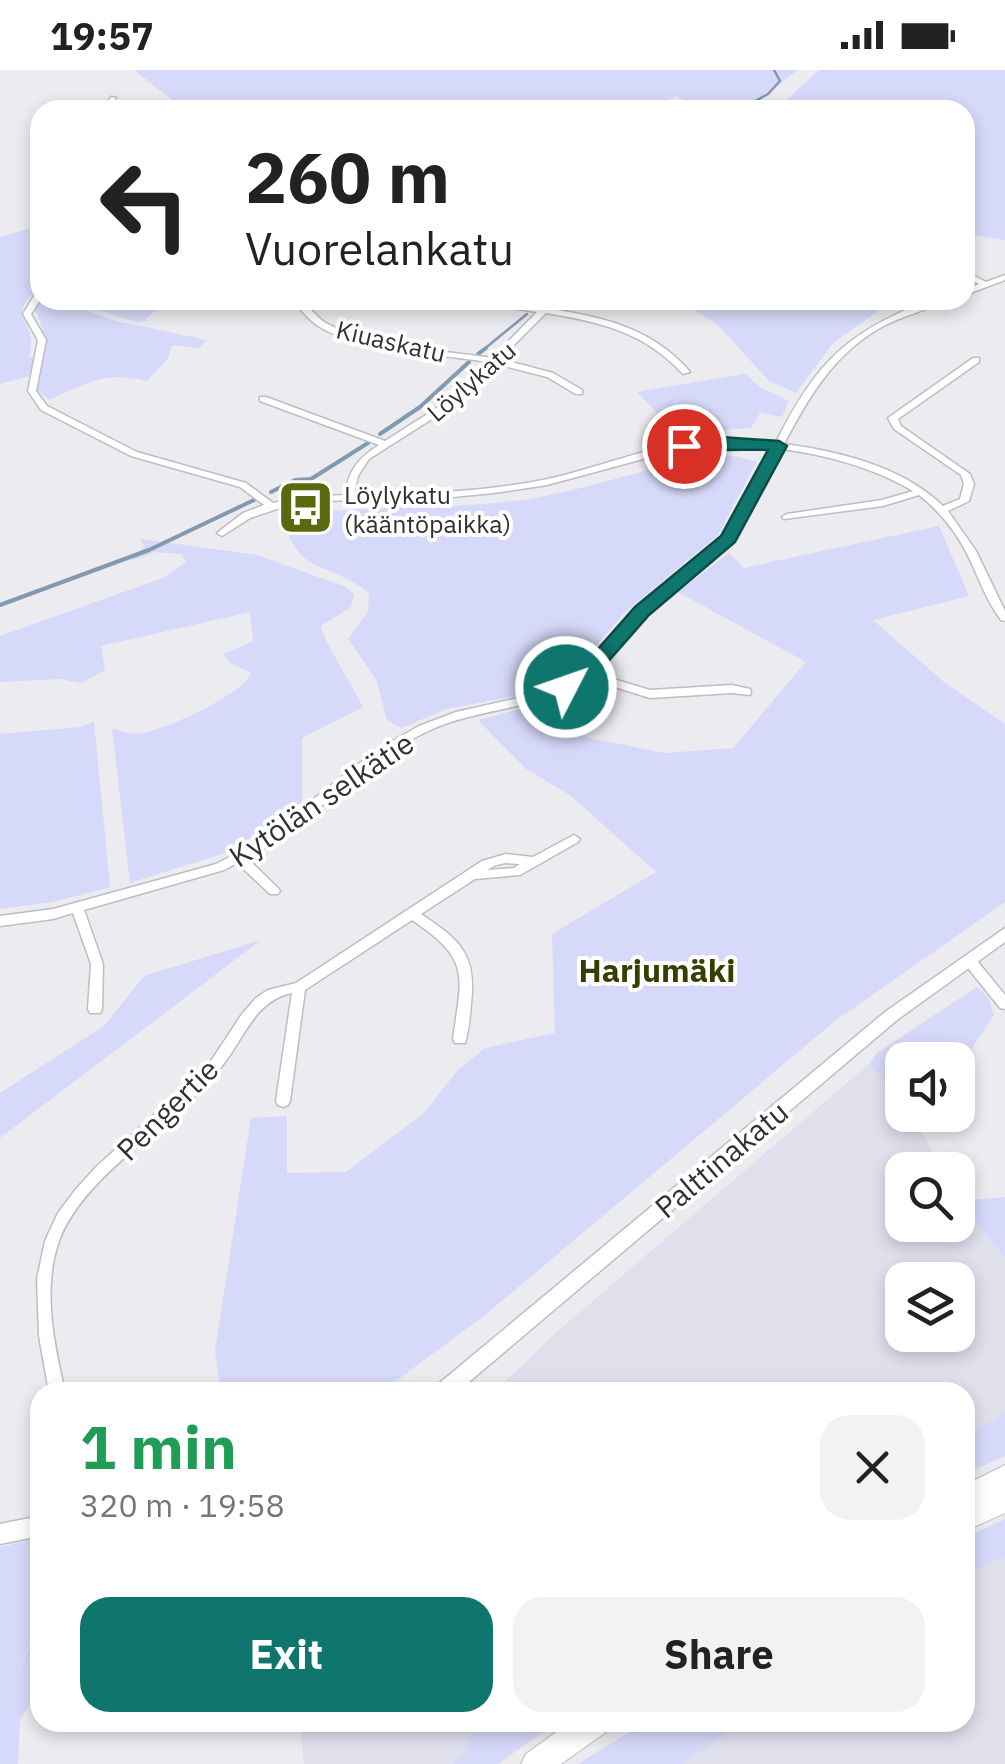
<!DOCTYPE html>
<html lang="en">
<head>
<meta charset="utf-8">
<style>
	body { margin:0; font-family:"IBM Plex Sans",sans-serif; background:#f2f2f2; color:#222; height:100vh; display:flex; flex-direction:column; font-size:38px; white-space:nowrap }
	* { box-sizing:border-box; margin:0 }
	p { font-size:32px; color:#767676 }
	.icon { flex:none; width:55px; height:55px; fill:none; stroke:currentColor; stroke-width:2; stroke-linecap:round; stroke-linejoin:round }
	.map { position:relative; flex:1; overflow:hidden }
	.side { position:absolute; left:30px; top:1312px; width:945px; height:350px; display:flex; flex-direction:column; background:#fff; border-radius:30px; box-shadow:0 5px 15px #0003 }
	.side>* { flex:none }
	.banner { position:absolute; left:30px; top:30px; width:945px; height:210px; border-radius:30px; box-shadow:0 5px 15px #0003; background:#fff; color:#222; overflow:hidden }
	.buttons { position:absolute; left:885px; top:972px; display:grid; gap:20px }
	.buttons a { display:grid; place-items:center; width:90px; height:90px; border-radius:20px; background:#fff; box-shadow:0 5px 15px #0003; font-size:50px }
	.pin { position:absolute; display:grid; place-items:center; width:85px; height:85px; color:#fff; margin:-42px; border:5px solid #fff; border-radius:50%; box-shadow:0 2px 10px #0007 }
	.me { position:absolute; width:110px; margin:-55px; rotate:49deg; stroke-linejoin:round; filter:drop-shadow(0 0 8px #0008) }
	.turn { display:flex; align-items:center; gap:35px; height:210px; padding:0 50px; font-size:45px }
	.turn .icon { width:130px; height:130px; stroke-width:2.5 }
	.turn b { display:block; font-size:70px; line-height:85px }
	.round { display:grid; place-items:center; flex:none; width:105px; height:105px; border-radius:30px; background:#f2f2f2 }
	.summary { display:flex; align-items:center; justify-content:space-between; height:170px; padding:0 50px }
	h1 { font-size:60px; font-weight:800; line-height:75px; color:#1e9e55 }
	.cta { display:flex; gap:20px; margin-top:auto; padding:20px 50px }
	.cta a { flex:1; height:115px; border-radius:30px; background:#0f766e; color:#fff; font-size:40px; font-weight:800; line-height:115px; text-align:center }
	.cta a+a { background:#f2f2f2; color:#222 }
	.status { display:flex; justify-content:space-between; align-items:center; height:70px; padding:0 50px; background:#fff; direction:ltr }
	.status svg { height:28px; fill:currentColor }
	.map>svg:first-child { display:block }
</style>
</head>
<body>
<div class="status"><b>19:57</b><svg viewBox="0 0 49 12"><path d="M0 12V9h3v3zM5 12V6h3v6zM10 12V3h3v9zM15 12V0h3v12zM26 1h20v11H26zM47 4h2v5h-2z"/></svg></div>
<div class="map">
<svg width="1005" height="1694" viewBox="0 0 1005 1694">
	<rect width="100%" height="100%" fill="#ebebf0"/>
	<g fill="#dfe0ec" fill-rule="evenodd">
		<path d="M870,993l32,43v9h7l9,11 25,44h-41v55h56v-29l47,63v154l-40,22v-43h-471l65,-62zM902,1210h56v55h-56z"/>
		<polygon points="1005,1488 1005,1694 682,1694 741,1653 965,1652 965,1503"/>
		<polygon points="300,1653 471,1653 467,1681 452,1694 304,1694"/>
	</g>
	<g fill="#d6d9f9">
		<path d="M134,0h664c-50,37 -61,53 -123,26l-25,14h-465z"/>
		<polygon points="819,0 1005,0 1005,170 965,164 965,40 776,40"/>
		<path d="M40,155v62c-40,35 1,30 -11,70l5,1 -5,18 -29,8v-147z"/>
		<path d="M41,230h20l51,20 94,20 -7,8 -27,-3 -4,13 -21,23c-41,-10 -60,1 -97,19l-12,-9c4,-36 14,-46 -3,-81z"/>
		<polygon points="67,230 166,230 144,251 136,252"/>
		<polygon points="760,230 894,230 833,273 796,323 769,311 718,255 687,235 759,239"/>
		<polygon points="745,304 760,317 789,331 782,347 760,343 751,358 709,361 681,369 637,322"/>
		<path d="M725,385l32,6 -39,74 -93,77 -38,44 -24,21 -41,18 -76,14 -44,19 -15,-8 -11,-41 -28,-40 20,-28 1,-18c-42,-34 -71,-15 -86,-76 78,-13 160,-7 239,-17 69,-10 133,-37 203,-45z"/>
		<polygon points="939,456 969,526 873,550 944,612 1005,654 1005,832 835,951 485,1245 381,1322 221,1322 215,1281 251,1048 287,1046 287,1103 346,1102 423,1044 459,999 485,978 555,963 552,864 656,802 571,726 525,698 478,650 533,636 589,668 665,683 733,678 806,592 678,522 729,483 744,498"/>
		<path d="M140,469l117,16 89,32 8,7 -3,13 -30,19c2,14 33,62 42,81l-61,31v65l-71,48 -101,32 -18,-155c11,4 19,7 31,5 25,-5 98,-37 108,-60l-21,-10 -6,-9 29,-13 -3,-29 -149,34 4,24 -23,13 -23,-4 -59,3v-46l163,-58 23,-16 -4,-8 -27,-2 -24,9 14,-15z"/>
		<polygon points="94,652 110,817 53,832 0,839 0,664 81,657"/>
		<polygon points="261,870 0,1068 0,1023 104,956 144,906"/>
		<polygon points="977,917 989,929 994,945 958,999 958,990 902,990 902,1036 870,993 877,983"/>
		<polygon points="1005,1127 1005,1189 961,1131"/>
		<polygon points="1005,1343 1005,1386 965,1404 965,1365"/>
		<polygon points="1005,1449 1005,1488 965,1503 965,1468"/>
		<polygon points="40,1468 40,1549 15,1607 40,1554 40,1617 20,1650 18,1694 0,1694 0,1477"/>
		<polygon points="471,1653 471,1652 555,1653 498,1694 452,1694 467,1681"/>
		<polygon points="644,1653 644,1652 741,1653 682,1694 578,1694"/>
	</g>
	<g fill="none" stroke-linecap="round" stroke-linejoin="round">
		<g stroke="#819ab1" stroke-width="2.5">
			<polyline points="739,40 768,24 780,11 774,0"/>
			<polyline points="535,236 539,230"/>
			<polyline points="483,280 527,244"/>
		</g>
		<g stroke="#819ab1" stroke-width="4">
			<polyline points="478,284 486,278"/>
			<polyline points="380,364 420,337 469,292"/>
			<polyline points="271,422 295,410 311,409 368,373"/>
			<polyline points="0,535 149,480 254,430"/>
		</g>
		<defs>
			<g id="minor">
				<polygon points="111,27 116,28 109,40 103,40"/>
				<polygon points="965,201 986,212 1005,205 1005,210 965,225 965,220 979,214 965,206"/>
				<path d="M37,221h3v9l-9,14 15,26 -10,51 11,15 90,46 109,31 27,20 32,-6 40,-2c4,-25 12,-36 34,-50l-119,-44v-4h6l119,44 66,-42 36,-37c-46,-8 -136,-11 -173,-39 -8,-6 -15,-16 -21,-23h9c7,7 14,16 22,22 49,28 113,27 168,36l45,-46 -66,-10 -4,-2h21l54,8 7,-8h9l-8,9c54,8 104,20 140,63l-7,2c-39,-42 -82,-52 -137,-61l-46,46 53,14 29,17v4h-6l-29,-17 -51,-13 -39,39 -88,56 -11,17 -4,19c65,-1 130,-3 194,-16 45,-10 89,-28 135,-36 31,-5 62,-5 93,-1 30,-59 56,-98 119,-127 16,-8 33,-15 51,-15 -20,11 -45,16 -66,28 -46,26 -72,70 -96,116 55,7 119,23 159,62l17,-7 4,-15 -3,-9 -67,-46 -6,-11 85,-60h6v4l-81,57 3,7 69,48 4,10 -5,17 -21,10 28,40 29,60v10l-4,-1c-13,-17 -20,-36 -29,-56 -12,-27 -29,-50 -53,-69l-36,11 -99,13 -2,-2 5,-3 95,-14 31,-9c-39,-23 -86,-36 -131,-42l-32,64 -18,28 -20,20 -67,53 -52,59 57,17 82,-5 18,4 1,3 -1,3 -18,-2 -82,5 -64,-20c-47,33 -107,29 -158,53 -67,32 -116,93 -181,127l31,30 2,3 -2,3h-8l-33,-31 -13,7 -140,40 19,54 -1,45 -2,4h-10l-2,-4 3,-45 -18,-51 -20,6 -53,7v-10l53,-7 163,-45 31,-16 29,-20 84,-65 29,-20 30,-17 37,-14 80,-18 31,-13 22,-16 48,-55 68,-53 19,-20 17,-24 32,-65 -48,-3 -45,4 -133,36 -53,8 -52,5 -122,3 -31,4 -39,13 -28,18 -5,-3 26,-20 21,-8 -24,-18 -109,-31 -90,-46 -13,-19 10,-51 -15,-26z"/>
				<path d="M574,765l6,4 -2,3 -58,33 -45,4 -54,35c39,26 56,40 50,90 -1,13 -2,26 -6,39h-10l-2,-4c9,-65 18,-79 -41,-119l-107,70 -15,111 -2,4 -5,2 -5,-2 -2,-4 16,-108c-36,7 -47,43 -67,69 -44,61 -140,109 -166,179 -17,48 -5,103 6,151h-16l-10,-56 -2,-57 8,-38 13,-28 18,-24 21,-23 98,-88 18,-20 29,-44 14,-16 12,-8 28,-7 186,-122 24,-7 27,3zM506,793l14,1 -6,4 -27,2 9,-5z"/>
				<polygon points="969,885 974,887 1005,925 1005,939 1000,938 964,893 963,890 964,887"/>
			</g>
			<g id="tertiary">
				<polygon points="1005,858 1005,872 897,950 457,1322 434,1322 436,1316 885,942"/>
				<polygon points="40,1446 40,1466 0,1474 0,1454"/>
			</g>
			<g id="trunk">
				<polygon points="1005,1395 1005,1443 965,1461 965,1415"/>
				<polygon points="570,1652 610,1652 606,1662 561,1694 521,1694 526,1684"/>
			</g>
		</defs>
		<use href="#minor" stroke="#bdbdc2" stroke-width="3"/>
		<use href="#tertiary" stroke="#bdbdc2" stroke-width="3"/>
		<use href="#trunk" stroke="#bdbdc2" stroke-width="2"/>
		<use href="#minor" fill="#fff" fill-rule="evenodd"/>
		<use href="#tertiary" fill="#fff" fill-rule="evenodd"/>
		<use href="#trunk" fill="#fff" fill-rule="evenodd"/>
	</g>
	<path fill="#0f766e" stroke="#0a4d48" stroke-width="2.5" d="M720,367l59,4 8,5 -52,96 -86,73 -45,51 -31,26h-14v-10l31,-24 45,-51 86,-71 47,-86c-17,-1 -85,2 -92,-4l8,-5z"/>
	<defs>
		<symbol id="bus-square" viewBox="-11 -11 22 22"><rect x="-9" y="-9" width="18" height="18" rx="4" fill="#5b680d" stroke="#fff"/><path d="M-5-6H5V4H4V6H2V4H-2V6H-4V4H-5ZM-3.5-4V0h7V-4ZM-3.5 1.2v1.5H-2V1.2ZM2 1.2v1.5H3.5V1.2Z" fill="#fff"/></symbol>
	</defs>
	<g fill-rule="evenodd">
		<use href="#bus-square" x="274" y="406" width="63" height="63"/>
	</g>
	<g text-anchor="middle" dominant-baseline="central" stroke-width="8" stroke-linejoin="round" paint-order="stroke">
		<g font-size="25" fill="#313233" stroke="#fff">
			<text transform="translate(391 271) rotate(13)">Kiuaskatu</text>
			<text transform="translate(471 311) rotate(-41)">Löylykatu</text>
		</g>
		<g font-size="25" fill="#313233" stroke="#fff" text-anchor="start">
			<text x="344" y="424">Löylykatu<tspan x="344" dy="29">(kääntöpaikka)</tspan></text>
		</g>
		<g font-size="30" fill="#313233" stroke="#fff">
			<text transform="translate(321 729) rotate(-34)">Kytölän selkätie</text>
			<text transform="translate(167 1039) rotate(-45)">Pengertie</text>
			<text transform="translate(721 1089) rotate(-40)">Palttinakatu</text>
		</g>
		<g font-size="32" font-weight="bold" fill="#363e00" stroke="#fff">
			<text x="657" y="900">Harjumäki</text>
		</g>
	</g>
</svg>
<div class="buttons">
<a><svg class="icon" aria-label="sound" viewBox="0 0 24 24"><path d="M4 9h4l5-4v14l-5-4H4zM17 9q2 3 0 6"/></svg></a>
<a><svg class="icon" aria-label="search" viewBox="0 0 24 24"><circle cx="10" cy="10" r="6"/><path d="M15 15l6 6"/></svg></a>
<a><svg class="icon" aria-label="layers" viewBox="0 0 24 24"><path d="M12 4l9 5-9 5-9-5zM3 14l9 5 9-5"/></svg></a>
</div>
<div class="pin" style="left:684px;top:376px;background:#d93025"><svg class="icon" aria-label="arrive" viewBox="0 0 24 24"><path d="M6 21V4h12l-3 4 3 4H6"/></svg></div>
<svg class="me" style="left:566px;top:617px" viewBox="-20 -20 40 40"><circle r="17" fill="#0f766e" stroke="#fff" stroke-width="3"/><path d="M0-11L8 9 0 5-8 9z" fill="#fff"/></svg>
<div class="banner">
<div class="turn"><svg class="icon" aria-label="left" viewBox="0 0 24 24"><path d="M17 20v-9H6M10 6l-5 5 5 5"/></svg><div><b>260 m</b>Vuorelankatu</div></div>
</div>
<section class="side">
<div class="summary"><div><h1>1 min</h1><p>320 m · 19:58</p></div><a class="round"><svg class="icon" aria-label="close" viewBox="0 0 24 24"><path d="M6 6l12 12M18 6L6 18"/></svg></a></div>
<div class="cta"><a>Exit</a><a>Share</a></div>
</section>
</div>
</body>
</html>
